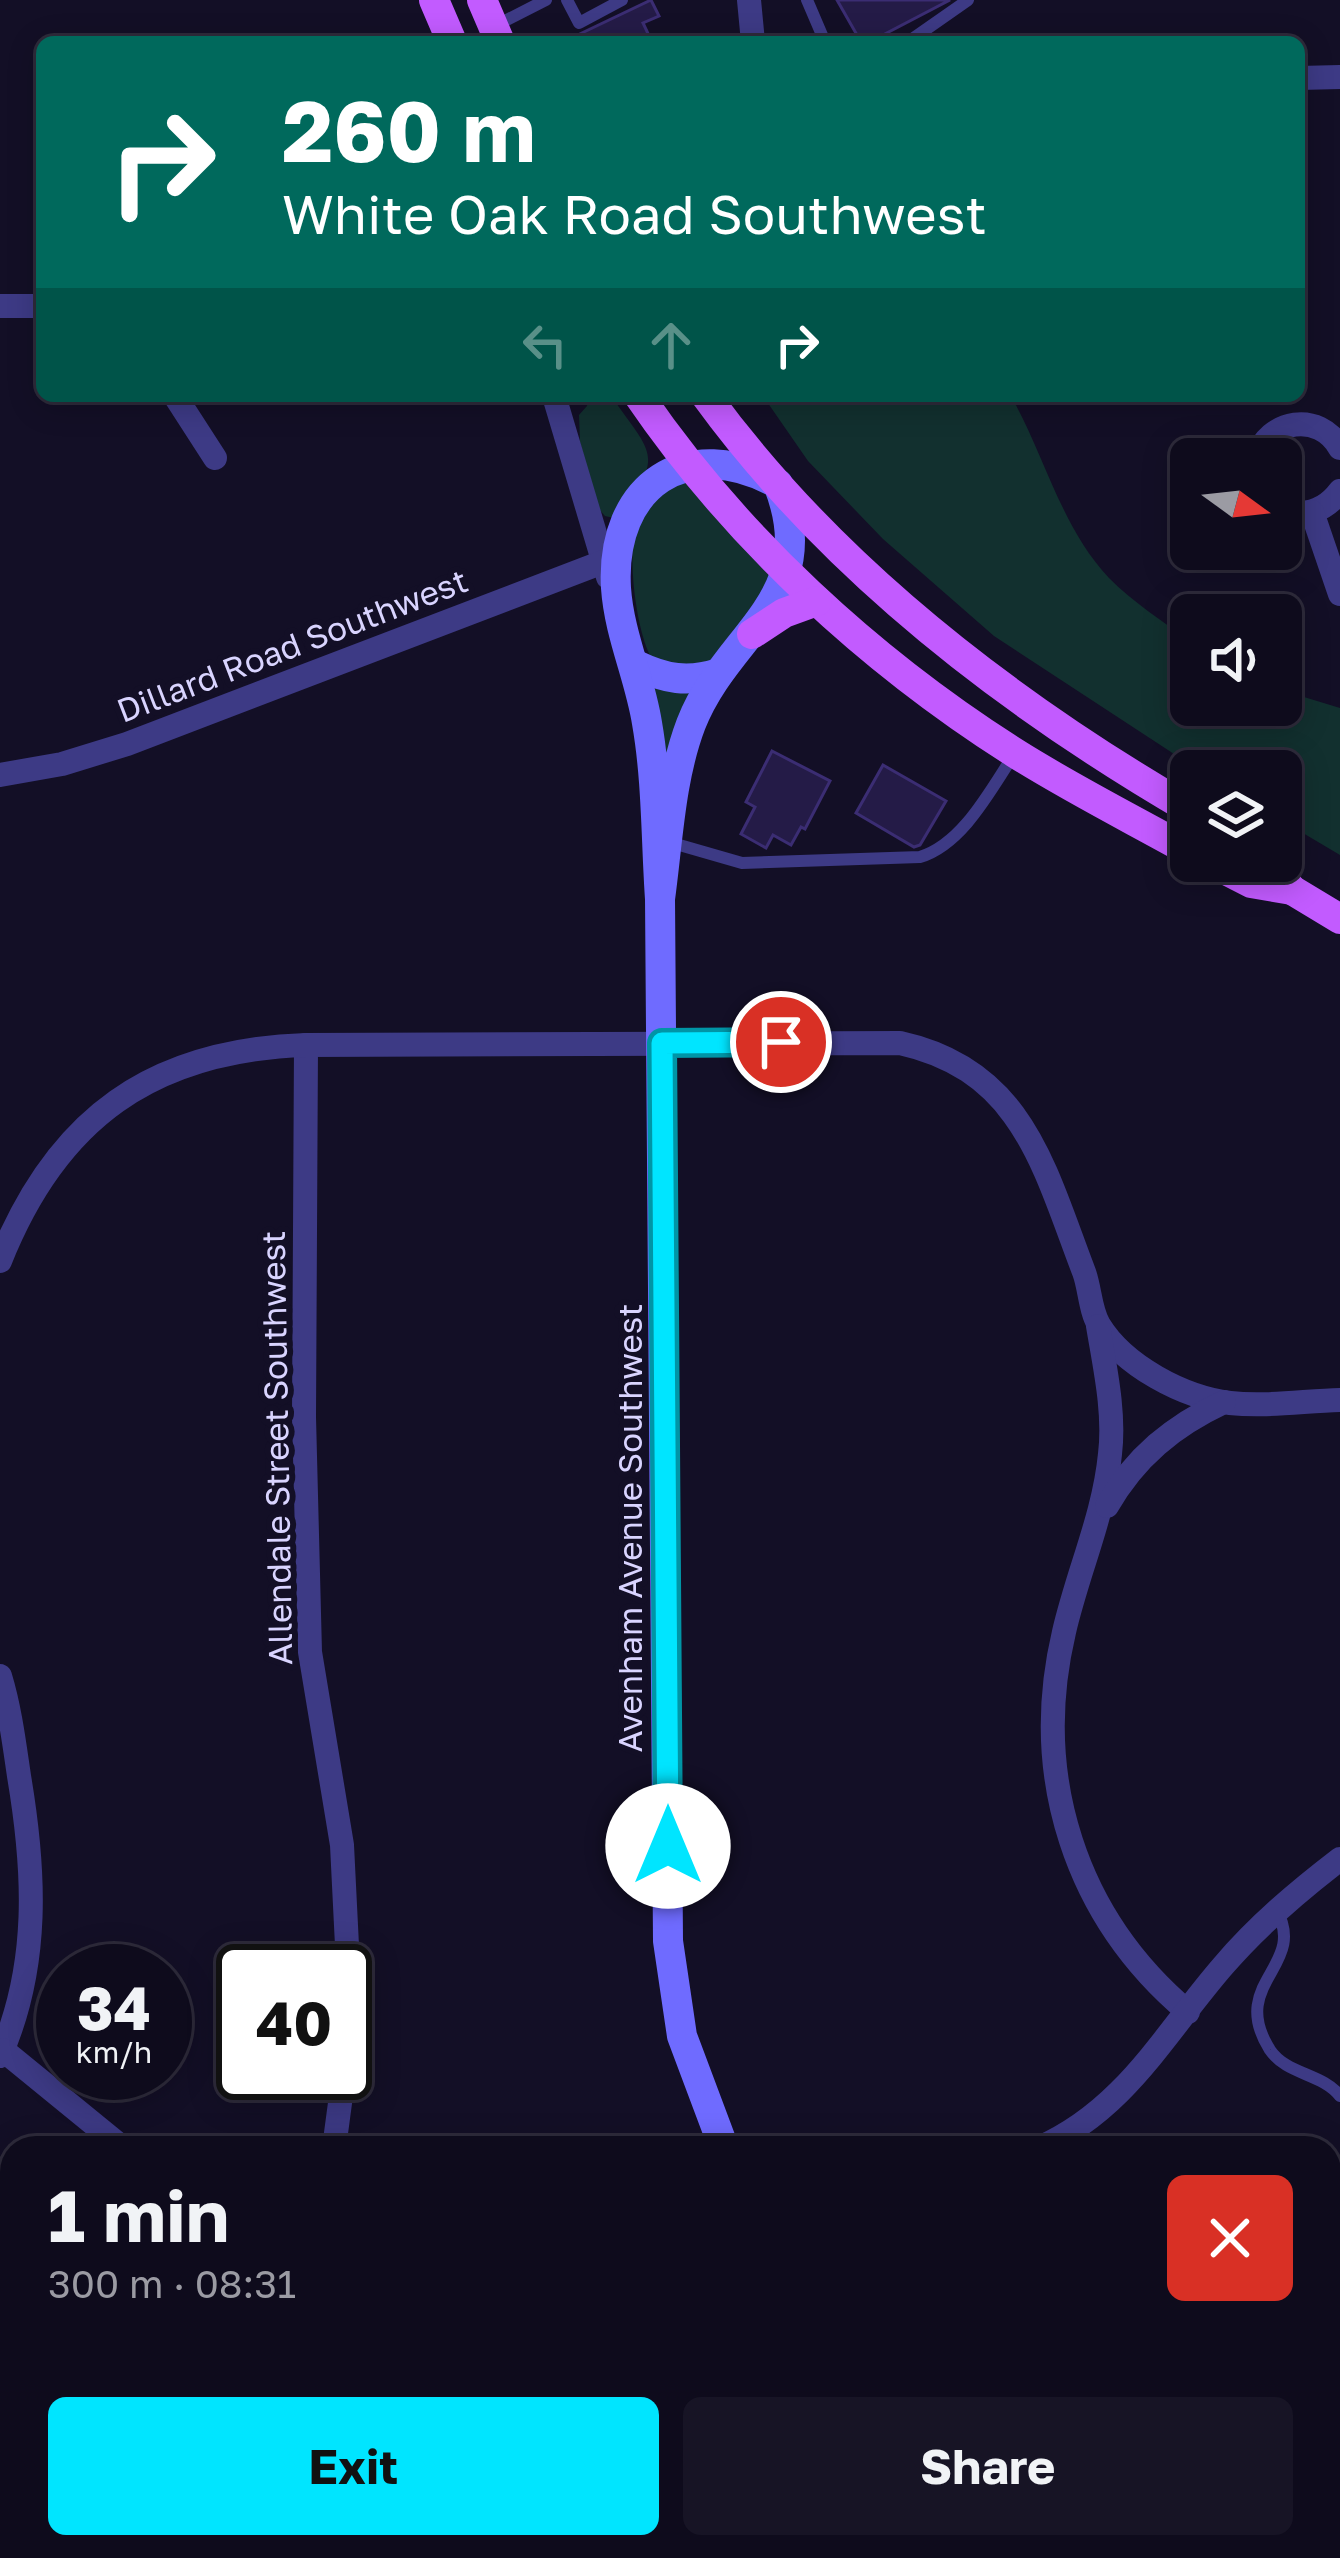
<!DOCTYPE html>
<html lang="en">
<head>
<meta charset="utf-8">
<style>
	body { margin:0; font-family:"Golos Text",sans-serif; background:#171425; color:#f1f3f6; height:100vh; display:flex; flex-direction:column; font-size:45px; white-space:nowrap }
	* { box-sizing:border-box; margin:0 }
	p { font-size:39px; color:#9b9ba3 }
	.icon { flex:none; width:66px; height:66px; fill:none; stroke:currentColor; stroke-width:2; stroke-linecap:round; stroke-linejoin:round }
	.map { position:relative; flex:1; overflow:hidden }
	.side { position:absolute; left:0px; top:2136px; width:1341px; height:423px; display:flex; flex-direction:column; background:#0e0b1c; border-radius:36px 36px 0 0; box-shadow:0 6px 30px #0003,0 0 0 3px #2e2b3b }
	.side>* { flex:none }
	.guide { position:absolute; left:36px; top:36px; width:1269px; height:366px; border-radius:18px; box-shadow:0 6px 30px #0003,0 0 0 3px #2e2b3b; background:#00695c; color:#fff; overflow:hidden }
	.needle { width:78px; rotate:105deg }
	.tools { position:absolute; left:1170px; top:438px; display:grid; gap:24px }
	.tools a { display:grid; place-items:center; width:132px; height:132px; border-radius:18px; background:#0e0b1c; box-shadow:0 6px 30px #0003,0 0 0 3px #2e2b3b; font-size:60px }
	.speed { position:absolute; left:36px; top:1944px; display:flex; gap:24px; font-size:60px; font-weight:700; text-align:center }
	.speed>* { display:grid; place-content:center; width:156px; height:156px; border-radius:50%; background:#0e0b1c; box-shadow:0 6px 30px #0003,0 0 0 3px #2e2b3b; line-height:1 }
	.speed small { font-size:30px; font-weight:400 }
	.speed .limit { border:6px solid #111; border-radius:18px; background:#fff; color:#111 }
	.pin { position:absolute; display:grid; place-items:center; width:102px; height:102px; color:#fff; margin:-51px; border:6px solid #fff; border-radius:50%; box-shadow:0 3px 12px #0007 }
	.me { position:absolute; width:132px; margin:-66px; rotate:0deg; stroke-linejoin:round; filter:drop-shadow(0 0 9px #0008) }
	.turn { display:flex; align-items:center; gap:42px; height:252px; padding:0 48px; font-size:54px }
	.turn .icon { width:156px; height:156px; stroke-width:2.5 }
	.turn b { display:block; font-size:84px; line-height:102px }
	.lanes { display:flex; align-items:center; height:114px; padding:0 48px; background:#0003; justify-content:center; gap:60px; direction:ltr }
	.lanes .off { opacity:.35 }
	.round { display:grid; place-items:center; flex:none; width:126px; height:126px; border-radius:18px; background:#171425 }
	.headline { display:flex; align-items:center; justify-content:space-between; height:204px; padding:0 48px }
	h1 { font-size:72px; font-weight:700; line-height:90px }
	.action { display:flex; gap:24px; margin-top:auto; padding:24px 48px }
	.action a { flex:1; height:138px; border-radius:18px; background:#00e5ff; color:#111; font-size:48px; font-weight:700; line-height:138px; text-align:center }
	.action a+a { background:#171425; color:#f1f3f6 }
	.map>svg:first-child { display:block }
</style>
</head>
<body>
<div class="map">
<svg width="1340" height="2558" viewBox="0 0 1340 2558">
	<rect width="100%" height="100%" fill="#130f26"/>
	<g fill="#12302f">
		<path d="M589,396h22c44,62 52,58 7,123l-13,-3 -7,-8 -18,-66 -1,-27 8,-9z"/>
		<path d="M763,396h248c34,60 50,131 98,182 23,24 56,44 82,65v62h90v-15l59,18v147l-59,-35v-49h-81l-206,-135 -111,-97 -75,-78z"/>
		<path d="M683,476l92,100 -72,94 -50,-9c-17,-27 -27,-109 -16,-139 7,-17 32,-33 46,-46z"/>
		<polygon points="653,681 696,688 667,754 665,754"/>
	</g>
	<g fill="#241b47" stroke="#3b2d73" stroke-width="3">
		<polygon points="651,0 659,16 643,23 652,42 563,42"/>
		<polygon points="837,0 950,0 883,35 892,42 861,42"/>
		<polygon points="772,751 830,781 805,829 801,827 791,845 773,835 766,848 741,834 755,807 746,802"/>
		<polygon points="883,765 946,801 920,845 914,847 856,813"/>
	</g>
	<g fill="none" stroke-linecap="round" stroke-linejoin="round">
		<g stroke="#3d3a85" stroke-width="12">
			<polyline points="567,0 579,23 622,0"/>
			<polyline points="807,0 825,42"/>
			<polyline points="495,26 546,0"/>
			<polyline points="908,42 968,0"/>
			<path d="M669,842l73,21 178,-6c43,-13 71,-68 95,-104"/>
			<path d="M1276,1909c33,58 -49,73 -6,141 17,25 52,23 70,46"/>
		</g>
		<g stroke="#3d3a85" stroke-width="24">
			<polyline points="749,0 753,42"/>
			<polyline points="1299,78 1340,77"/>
			<polyline points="0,306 42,306"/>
			<polyline points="175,396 215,458"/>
			<polyline points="554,396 608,577"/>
			<path d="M1256,459c12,-40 63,-48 84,-11"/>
			<path d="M1281,509c24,9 44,2 59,-18"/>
			<polyline points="1312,512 1340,594"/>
			<polyline points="0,775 62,764 127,744 603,562"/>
			<polyline points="306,1045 304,1417 310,1652 342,1845 349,1986 345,2062"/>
			<path d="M0,1261c57,-143 152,-211 306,-216l594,-2c123,27 144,125 184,229 6,16 6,38 15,53 25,41 84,72 131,78 35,4 74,-2 110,-3"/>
			<path d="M1098,1326c7,42 17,87 12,128 -6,62 -32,117 -46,178 -34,144 11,285 124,380"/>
			<path d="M1107,1506c28,-49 66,-80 117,-104"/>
			<path d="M0,1676c10,33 14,66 19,100 16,95 21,189 -19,280"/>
			<polyline points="3,2050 123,2148"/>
			<polyline points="334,2148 344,2073"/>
			<path d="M1039,2148c86,-38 125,-114 184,-182 35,-41 74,-74 117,-107"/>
			<polyline points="8,2558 31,2547"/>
			<polyline points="1054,2558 1066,2547"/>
		</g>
		<g stroke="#6f6bff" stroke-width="30">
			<path d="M636,665c29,14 52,18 83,8"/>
			<path d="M660,899c8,-58 10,-120 31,-175 36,-93 133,-124 87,-240 -91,-51 -168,1 -162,104 3,46 24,90 31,135 10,57 9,118 13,176l8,1042 14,95 42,112"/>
			<polyline points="888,2547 893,2558"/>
		</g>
		<g stroke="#c25bff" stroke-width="30">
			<polyline points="434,0 452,42"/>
			<polyline points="482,0 500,42"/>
			<path d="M639,396c97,142 231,265 376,357 57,36 117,66 176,99"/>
			<path d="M706,396c126,173 301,307 485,414"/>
			<polyline points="752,634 784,613 817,601"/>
			<polyline points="1208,861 1251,883 1292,890"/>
			<polyline points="1267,861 1292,890 1340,919"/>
		</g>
	</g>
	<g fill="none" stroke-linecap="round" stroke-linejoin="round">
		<defs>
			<polyline id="route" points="668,1846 662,1043 781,1042"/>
		</defs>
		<use href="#route" stroke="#0095a6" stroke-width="30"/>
		<use href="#route" stroke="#00e5ff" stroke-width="21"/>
	</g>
	<g text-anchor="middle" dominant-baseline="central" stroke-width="12" stroke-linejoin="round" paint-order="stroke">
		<g font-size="33" fill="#d9d4ff" stroke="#130f26">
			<text transform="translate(292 645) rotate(-21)">Dillard Road Southwest</text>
			<text transform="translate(276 1448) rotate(-91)">Allendale Street Southwest</text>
			<text transform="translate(629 1528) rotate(-90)">Avenham Avenue Southwest</text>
		</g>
	</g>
</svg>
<div class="tools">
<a><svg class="needle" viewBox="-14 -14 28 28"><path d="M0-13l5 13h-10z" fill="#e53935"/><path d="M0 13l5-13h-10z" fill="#9b9ba3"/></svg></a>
<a><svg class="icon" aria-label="sound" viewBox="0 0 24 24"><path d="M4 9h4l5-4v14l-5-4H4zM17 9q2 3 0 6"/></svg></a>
<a><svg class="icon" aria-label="layers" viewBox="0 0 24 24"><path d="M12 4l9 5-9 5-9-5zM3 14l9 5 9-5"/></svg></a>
</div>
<div class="speed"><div>34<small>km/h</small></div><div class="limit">40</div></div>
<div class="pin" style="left:781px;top:1042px;background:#d93025"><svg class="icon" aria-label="arrive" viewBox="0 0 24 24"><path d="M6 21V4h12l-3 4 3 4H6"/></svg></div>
<svg class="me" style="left:668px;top:1846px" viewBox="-20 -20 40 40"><circle r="19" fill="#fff"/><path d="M0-13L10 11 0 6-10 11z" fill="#00e5ff"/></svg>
<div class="guide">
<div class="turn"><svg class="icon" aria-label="right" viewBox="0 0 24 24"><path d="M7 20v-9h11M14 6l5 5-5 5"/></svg><div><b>260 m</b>White Oak Road Southwest</div></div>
<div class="lanes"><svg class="icon off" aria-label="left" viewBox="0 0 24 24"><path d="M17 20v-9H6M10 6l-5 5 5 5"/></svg><svg class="icon off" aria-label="ahead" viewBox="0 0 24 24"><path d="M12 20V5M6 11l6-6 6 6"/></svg><svg class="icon" aria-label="right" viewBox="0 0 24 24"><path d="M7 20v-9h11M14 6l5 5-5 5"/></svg></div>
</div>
<section class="side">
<div class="headline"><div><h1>1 min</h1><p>300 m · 08:31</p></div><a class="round" style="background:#d93025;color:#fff"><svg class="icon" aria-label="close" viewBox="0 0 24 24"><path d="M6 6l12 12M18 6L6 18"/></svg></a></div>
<div class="action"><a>Exit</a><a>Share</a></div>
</section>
</div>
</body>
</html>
